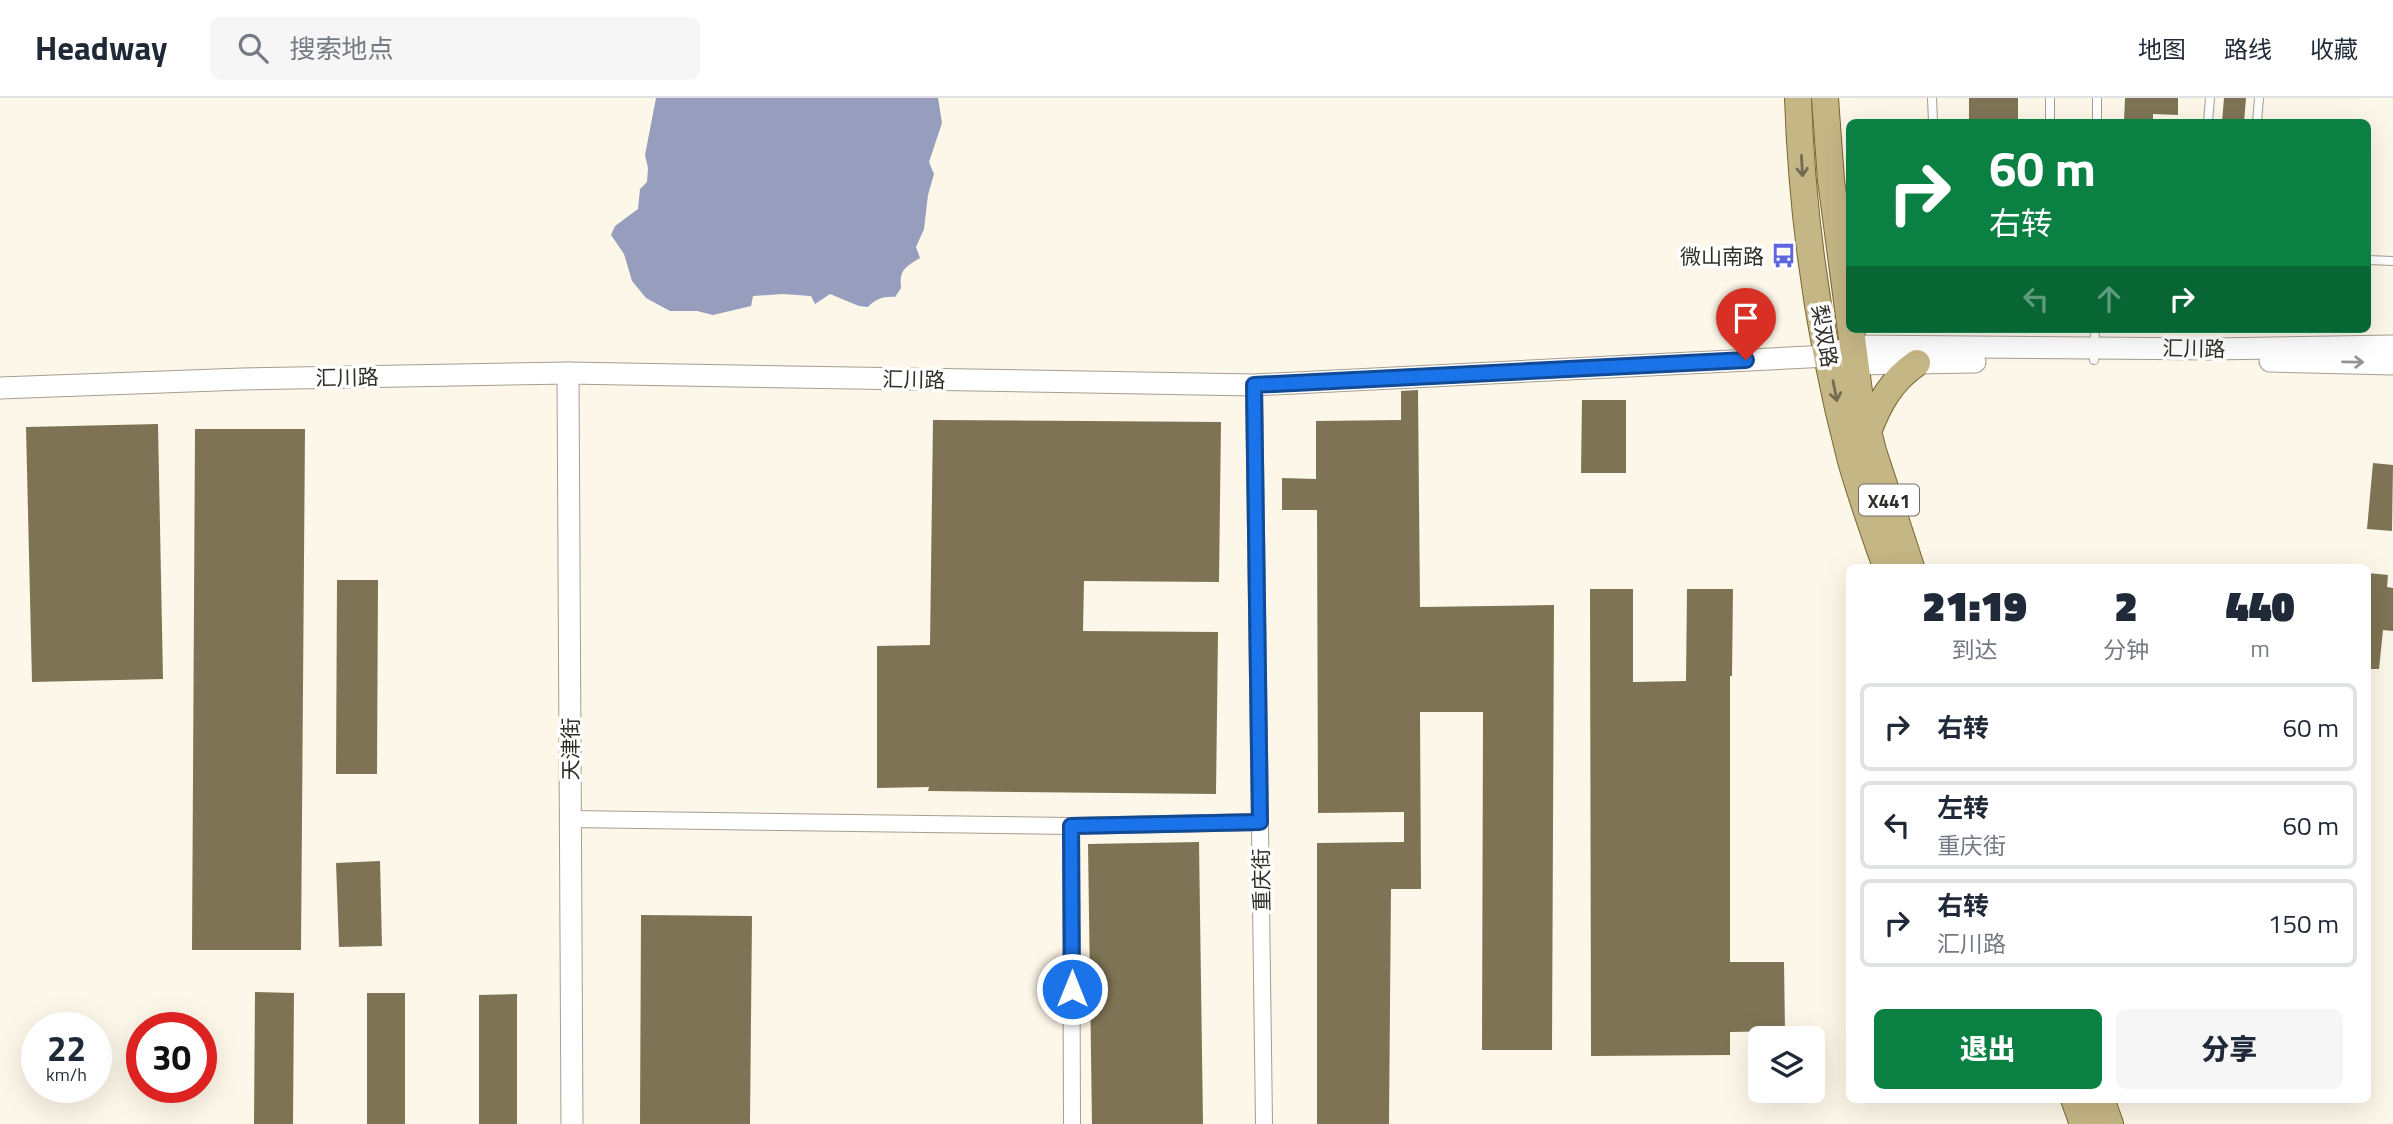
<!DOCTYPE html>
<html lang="zh">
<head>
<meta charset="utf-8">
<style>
	body { margin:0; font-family:"Titillium Web","Noto Sans SC",sans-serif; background:#f6f6f7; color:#1f2937; height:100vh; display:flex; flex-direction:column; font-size:26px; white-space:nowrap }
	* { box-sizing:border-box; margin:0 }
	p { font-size:23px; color:#747a83 }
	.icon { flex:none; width:38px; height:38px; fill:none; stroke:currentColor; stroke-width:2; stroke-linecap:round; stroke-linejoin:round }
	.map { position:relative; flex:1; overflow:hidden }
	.sheet { position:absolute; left:1846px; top:466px; width:525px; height:539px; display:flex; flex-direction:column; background:#fff; border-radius:10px; box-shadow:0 7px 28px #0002 }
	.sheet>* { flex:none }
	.banner { position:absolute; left:1846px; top:21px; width:525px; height:214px; border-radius:10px; box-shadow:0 7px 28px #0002; background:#0b8043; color:#fff; overflow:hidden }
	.tools { position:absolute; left:1748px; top:928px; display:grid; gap:14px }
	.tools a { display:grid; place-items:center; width:77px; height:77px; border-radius:10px; background:#fff; box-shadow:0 7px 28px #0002; font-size:35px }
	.speed { position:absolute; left:21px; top:914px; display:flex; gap:14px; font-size:35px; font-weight:700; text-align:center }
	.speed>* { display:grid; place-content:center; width:91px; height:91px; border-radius:50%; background:#fff; box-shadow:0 7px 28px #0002; line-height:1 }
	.speed small { font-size:18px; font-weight:400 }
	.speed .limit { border:10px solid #d22; background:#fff; color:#111 }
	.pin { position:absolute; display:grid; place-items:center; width:60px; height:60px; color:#fff; margin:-72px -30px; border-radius:50% 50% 50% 0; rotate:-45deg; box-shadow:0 0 7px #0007 }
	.pin .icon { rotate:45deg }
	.me { position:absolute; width:77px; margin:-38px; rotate:0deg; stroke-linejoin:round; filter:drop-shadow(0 0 5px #0008) }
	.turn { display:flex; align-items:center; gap:24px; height:147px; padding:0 28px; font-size:32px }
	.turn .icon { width:91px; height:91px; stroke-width:2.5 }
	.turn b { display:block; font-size:49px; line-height:60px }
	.lanes { display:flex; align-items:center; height:66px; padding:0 28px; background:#0003; justify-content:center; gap:35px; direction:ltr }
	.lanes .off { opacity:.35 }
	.eta { display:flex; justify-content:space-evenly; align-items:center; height:119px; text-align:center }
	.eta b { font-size:42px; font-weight:800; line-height:49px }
	.cta { display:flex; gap:14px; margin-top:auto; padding:14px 28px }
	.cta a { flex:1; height:80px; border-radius:10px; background:#0b8043; color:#fff; font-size:28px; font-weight:800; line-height:80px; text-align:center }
	.cta a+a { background:#f6f6f7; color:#1f2937 }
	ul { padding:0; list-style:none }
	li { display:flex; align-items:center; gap:21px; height:88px; margin:0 14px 10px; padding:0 14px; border:4px solid #e0e1e3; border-radius:10px }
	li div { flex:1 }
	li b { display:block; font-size:26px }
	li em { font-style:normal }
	header { display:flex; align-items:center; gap:42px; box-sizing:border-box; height:98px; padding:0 35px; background:#fff; border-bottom:2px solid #e0e1e3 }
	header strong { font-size:33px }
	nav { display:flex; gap:38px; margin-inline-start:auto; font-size:24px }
	.search { width:490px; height:63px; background:#f6f6f7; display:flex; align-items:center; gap:18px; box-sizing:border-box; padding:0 24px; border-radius:10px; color:#747a83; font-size:26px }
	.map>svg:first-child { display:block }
</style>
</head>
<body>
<header>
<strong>Headway</strong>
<div class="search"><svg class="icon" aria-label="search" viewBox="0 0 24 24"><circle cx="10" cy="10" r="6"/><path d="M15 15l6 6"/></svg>搜索地点</div>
<nav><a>地图</a><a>路线</a><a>收藏</a></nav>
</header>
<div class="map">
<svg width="2393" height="1026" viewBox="0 0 2393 1026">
	<rect width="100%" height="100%" fill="#fcf7e8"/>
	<path fill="#979dbd" d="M656,0h282l4,25 -13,39 5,12 -6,21 -4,34 -8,18 4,11c-15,9 -21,12 -19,30l-6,9c-11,-1 -20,2 -27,10l-9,-1 -29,-12 -15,10 -4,-8 -28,-2 -30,2 -2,10 -38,9 -16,-4h-27l-24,-13 -14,-17 -8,-27 -13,-19 4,-9 23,-17 2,-20 7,-7 1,-14 -3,-13z"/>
	<g fill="#7e7455">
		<rect x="1969" y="0" width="49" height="24"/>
		<polygon points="2125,0 2178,0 2178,17 2153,16 2153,24 2124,24"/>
		<polygon points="2224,0 2246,0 2244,24 2222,24"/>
		<polygon points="1418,292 1420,509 1554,507 1552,952 1482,952 1483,614 1420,614 1421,791 1391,791 1389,1026 1317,1026 1317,745 1404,744 1404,714 1318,715 1317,412 1282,412 1282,380 1316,381 1316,323 1401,322 1401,293"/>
		<polygon points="1582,302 1626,302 1626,375 1581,375"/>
		<polygon points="933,322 1221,324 1219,484 1084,483 1083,533 1218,534 1216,696 928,693 929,689 877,690 877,548 930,547"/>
		<polygon points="158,326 163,581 32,584 26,329"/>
		<polygon points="195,331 305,331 301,852 192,852"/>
		<polygon points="2373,365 2393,367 2392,433 2367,431"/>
		<polygon points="2368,475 2388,477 2387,489 2393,490 2393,533 2383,532 2379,571 2368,571"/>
		<polygon points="337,482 378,482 377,676 336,676"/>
		<polygon points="1590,491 1633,491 1633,584 1686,583 1687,491 1733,491 1732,578 1730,578 1730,864 1784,864 1785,933 1730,934 1730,957 1591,958"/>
		<polygon points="1199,744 1203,1026 1092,1026 1088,746"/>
		<polygon points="380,763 382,848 339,849 336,765"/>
		<polygon points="641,817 752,818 750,1026 640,1026"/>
		<polygon points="255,894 294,895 293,1026 254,1026"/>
		<rect x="367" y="895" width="38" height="131"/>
		<polygon points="517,896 517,1026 479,1026 479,897"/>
	</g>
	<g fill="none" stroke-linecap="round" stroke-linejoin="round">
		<defs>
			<g id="service">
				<polyline points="1932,0 1933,24"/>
				<polyline points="2050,0 2050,24"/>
				<polyline points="2097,0 2097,24"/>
				<polyline points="2208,24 2210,0"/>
				<polyline points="2257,24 2259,0"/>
				<polyline points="2368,162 2393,163"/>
				<polyline points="2094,262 2095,231"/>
			</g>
			<g id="minor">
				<polyline points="1254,287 1264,1026"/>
				<polyline points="570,721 1071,728 1260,724"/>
				<polyline points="1071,728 1072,1026"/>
			</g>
			<g id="tertiary">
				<polyline points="1840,262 1854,266 1975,264"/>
				<polyline points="2270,263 2393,266"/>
				<polyline points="568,275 572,1026"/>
				<polyline points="0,290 243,281 568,275 1254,287 1828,258 1852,248 2213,251 2393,248"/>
			</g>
			<g id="primary">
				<path d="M1798,0c4,121 22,245 53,363 10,36 23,71 35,106"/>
				<polyline points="1825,0 1831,82 1860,301 1873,353 1911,469"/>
				<path d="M1868,334c11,-29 23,-51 49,-69"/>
				<polyline points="2074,1001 2083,1026"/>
				<polyline points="2101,1001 2110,1026"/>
			</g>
		</defs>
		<use href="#service" stroke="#a39f91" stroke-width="10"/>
		<use href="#minor" stroke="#a39f91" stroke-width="18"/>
		<use href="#tertiary" stroke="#a39f91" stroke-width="23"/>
		<use href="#primary" stroke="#786730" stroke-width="28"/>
		<use href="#service" stroke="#fff" stroke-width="8"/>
		<use href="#minor" stroke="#fff" stroke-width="16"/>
		<use href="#tertiary" stroke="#fff" stroke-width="21"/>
		<use href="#primary" stroke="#c5b685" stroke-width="26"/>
	</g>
	<defs><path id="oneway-shaft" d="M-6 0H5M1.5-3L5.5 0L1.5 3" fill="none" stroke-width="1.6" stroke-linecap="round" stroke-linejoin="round" transform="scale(1.75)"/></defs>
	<g stroke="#736b52">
		<use href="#oneway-shaft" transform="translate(1802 68) rotate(87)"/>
		<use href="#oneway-shaft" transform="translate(1835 293) rotate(79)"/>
	</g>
	<use stroke="#989694" href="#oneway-shaft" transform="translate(2353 264) rotate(1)"/>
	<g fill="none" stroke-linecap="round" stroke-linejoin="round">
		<defs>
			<polyline id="route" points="1072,891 1071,728 1260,724 1254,287 1746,262"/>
		</defs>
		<use href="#route" stroke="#114b97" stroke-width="18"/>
		<use href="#route" stroke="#1a73e8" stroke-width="12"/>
	</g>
	<defs>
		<symbol id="bus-bare" viewBox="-9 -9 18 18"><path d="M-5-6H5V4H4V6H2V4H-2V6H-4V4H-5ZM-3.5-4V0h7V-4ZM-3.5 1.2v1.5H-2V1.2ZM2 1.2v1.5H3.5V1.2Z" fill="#5e66de" stroke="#fff" stroke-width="2.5" paint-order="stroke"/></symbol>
	</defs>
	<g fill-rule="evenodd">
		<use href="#bus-bare" x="1766" y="140" width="35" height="35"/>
	</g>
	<g text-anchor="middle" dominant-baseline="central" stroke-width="7" stroke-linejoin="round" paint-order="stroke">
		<rect fill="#fff" stroke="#6e6d69" stroke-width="2" x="1859" y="386.5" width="60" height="31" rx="5"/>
		<g font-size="19" font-weight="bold" fill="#302e29">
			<text x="1889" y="402">X441</text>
		</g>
		<g font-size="21" fill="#302e29" stroke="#fff" text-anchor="end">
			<text x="1764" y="158">微山南路</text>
		</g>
		<g font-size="21" fill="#302e29" stroke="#fff">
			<text transform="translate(1825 238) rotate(80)">梨双路</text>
			<text transform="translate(2194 250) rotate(1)">汇川路</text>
			<text transform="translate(347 279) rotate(-1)">汇川路</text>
			<text transform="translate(914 281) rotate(1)">汇川路</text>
			<text transform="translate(570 651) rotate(-90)">天津街</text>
			<text transform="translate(1261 782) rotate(-91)">重庆街</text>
		</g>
	</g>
</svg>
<div class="tools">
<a><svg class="icon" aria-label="layers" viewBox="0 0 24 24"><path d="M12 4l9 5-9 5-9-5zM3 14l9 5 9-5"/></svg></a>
</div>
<div class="speed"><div>22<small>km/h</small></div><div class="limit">30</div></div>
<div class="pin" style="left:1746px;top:262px;background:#d93025"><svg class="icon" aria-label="arrive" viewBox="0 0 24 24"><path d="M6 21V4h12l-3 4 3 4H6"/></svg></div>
<svg class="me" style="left:1072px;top:891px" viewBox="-20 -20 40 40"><circle r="17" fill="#1a73e8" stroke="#fff" stroke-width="3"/><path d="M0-11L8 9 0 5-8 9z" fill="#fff"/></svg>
<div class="banner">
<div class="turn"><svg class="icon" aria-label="right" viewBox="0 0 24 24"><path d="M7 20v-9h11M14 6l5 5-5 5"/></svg><div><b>60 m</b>右转</div></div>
<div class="lanes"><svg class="icon off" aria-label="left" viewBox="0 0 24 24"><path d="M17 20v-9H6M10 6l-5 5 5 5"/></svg><svg class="icon off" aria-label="ahead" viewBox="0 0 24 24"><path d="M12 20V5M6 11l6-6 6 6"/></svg><svg class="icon" aria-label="right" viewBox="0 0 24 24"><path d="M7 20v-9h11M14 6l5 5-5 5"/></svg></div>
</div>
<section class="sheet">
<div class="eta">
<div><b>21:19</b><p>到达</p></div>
<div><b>2</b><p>分钟</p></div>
<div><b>440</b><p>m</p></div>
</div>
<ul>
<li><svg class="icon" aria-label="right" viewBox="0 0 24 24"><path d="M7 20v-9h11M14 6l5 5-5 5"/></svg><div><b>右转</b></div><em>60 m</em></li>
<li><svg class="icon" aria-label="left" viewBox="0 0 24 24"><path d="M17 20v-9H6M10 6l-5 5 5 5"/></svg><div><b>左转</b><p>重庆街</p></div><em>60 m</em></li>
<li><svg class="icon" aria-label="right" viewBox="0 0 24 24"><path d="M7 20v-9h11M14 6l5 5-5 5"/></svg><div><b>右转</b><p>汇川路</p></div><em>150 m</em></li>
</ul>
<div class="cta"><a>退出</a><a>分享</a></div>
</section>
</div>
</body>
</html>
